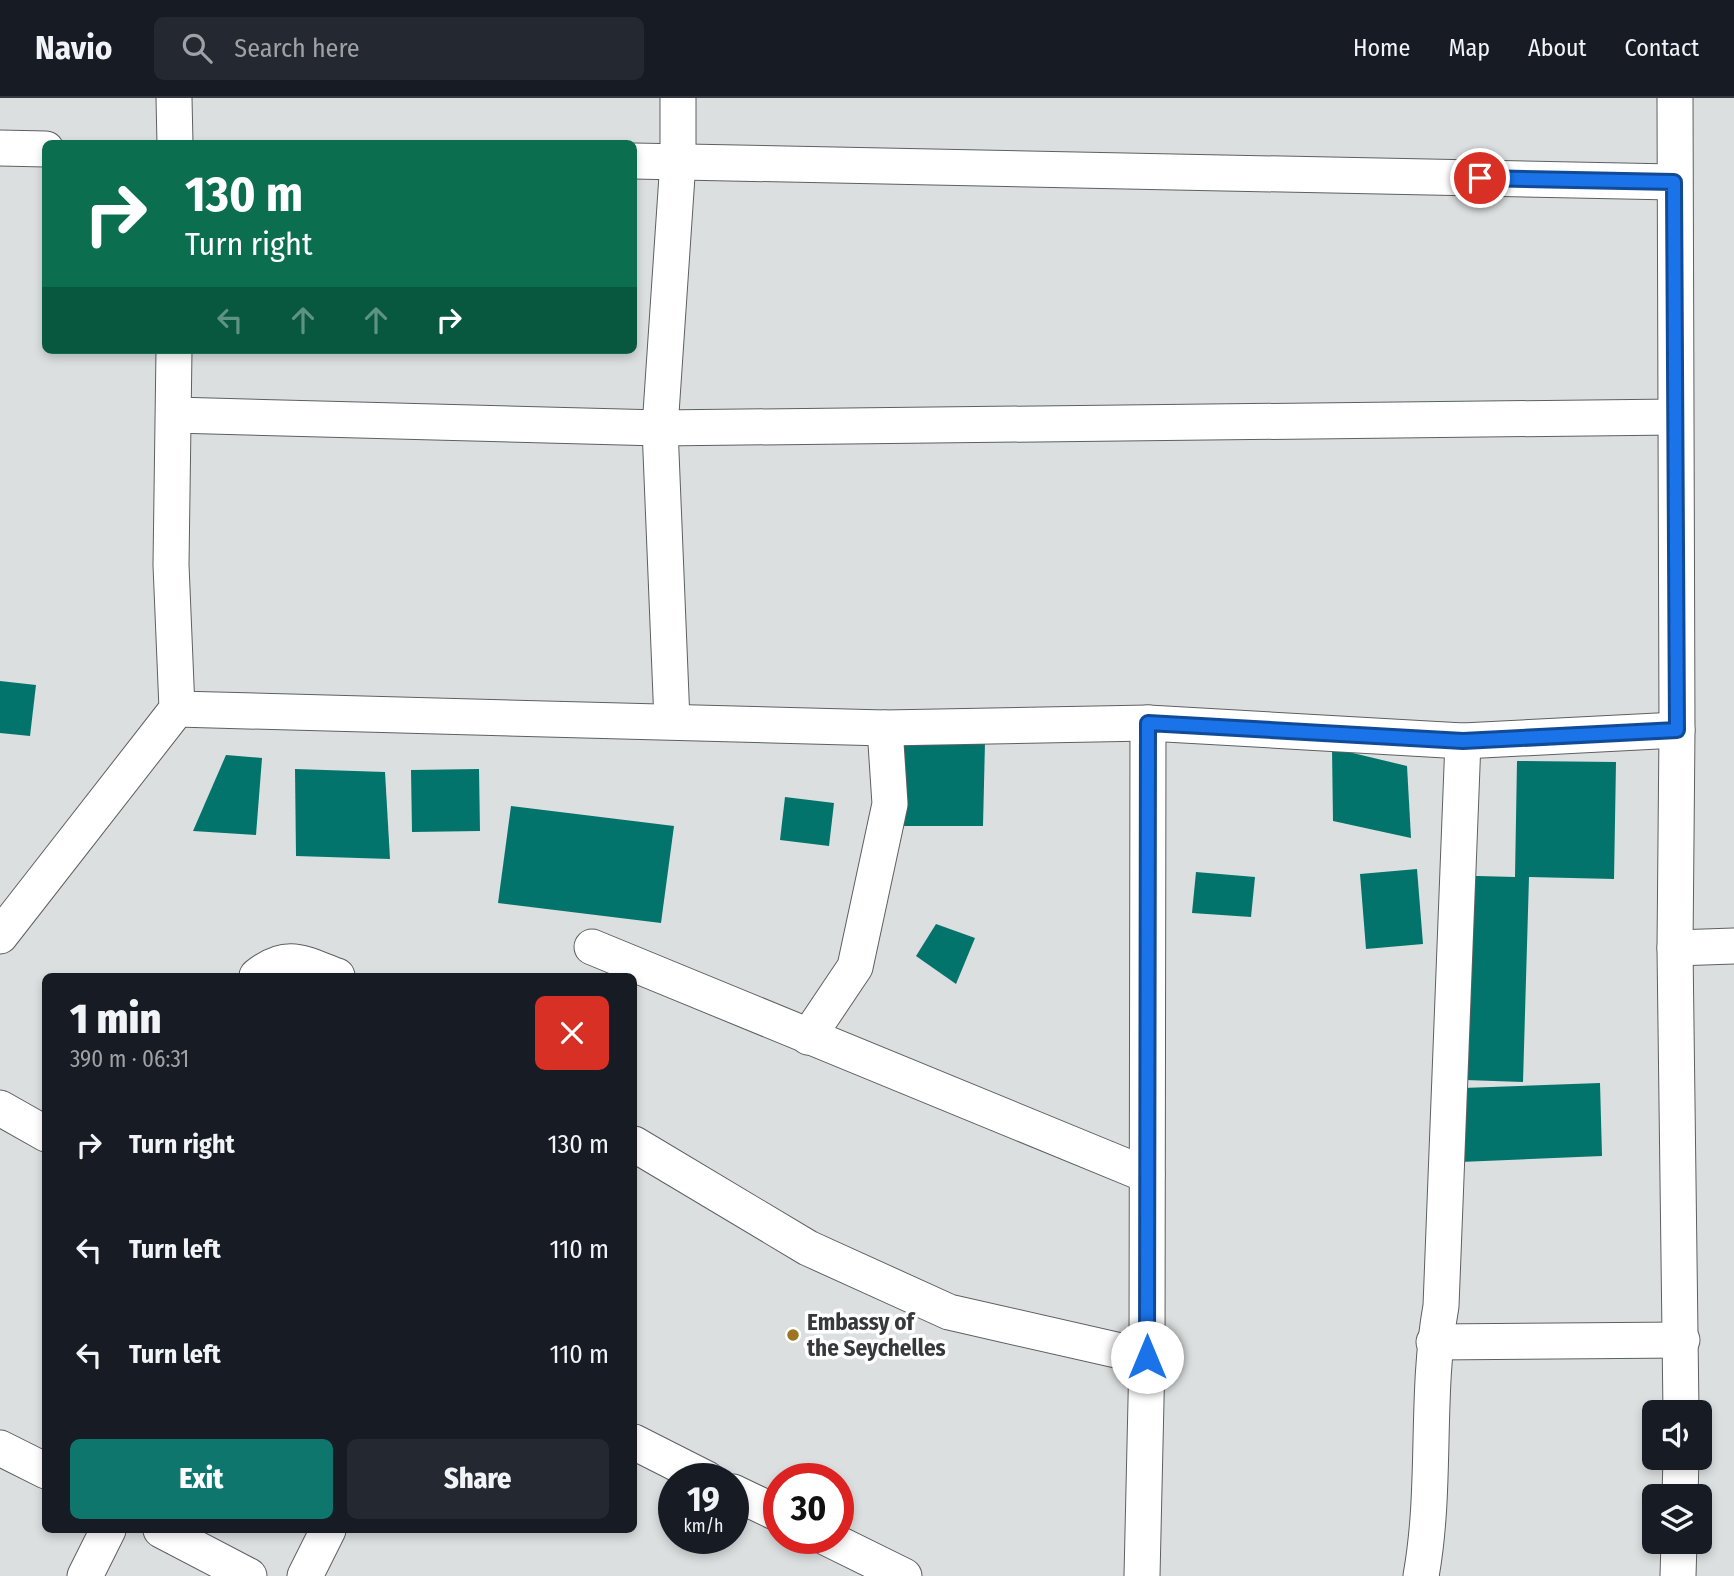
<!DOCTYPE html>
<html lang="en">
<head>
<meta charset="utf-8">
<style>
	body { margin:0; font-family:"Fira Sans Condensed",sans-serif; background:#242831; color:#f1f3f6; height:100vh; display:flex; flex-direction:column; font-size:26px; white-space:nowrap }
	* { box-sizing:border-box; margin:0 }
	p { font-size:23px; color:#9ea1a6 }
	.icon { flex:none; width:38px; height:38px; fill:none; stroke:currentColor; stroke-width:2; stroke-linecap:round; stroke-linejoin:round }
	.map { position:relative; flex:1; overflow:hidden }
	.side { position:absolute; left:42px; top:875px; width:595px; height:560px; display:flex; flex-direction:column; background:#171b24; border-radius:10px; box-shadow:0 4px 10px #0003 }
	.side>* { flex:none }
	.hud { position:absolute; left:42px; top:42px; width:595px; height:214px; border-radius:10px; box-shadow:0 4px 10px #0003; background:#0b6e4f; color:#fff; overflow:hidden }
	.controls { position:absolute; left:1642px; top:1302px; display:grid; gap:14px }
	.controls a { display:grid; place-items:center; width:70px; height:70px; border-radius:10px; background:#171b24; box-shadow:0 4px 10px #0003; font-size:35px }
	.speed { position:absolute; left:658px; top:1365px; display:flex; gap:14px; font-size:35px; font-weight:700; text-align:center }
	.speed>* { display:grid; place-content:center; width:91px; height:91px; border-radius:50%; background:#171b24; box-shadow:0 4px 10px #0003; line-height:1 }
	.speed small { font-size:18px; font-weight:400 }
	.speed .limit { border:10px solid #d22; background:#fff; color:#111 }
	.pin { position:absolute; display:grid; place-items:center; width:60px; height:60px; color:#fff; margin:-30px; border:4px solid #fff; border-radius:50%; box-shadow:0 2px 7px #0007 }
	.me { position:absolute; width:77px; margin:-38px; rotate:0deg; stroke-linejoin:round; filter:drop-shadow(0 0 5px #0008) }
	.turn { display:flex; align-items:center; gap:24px; height:147px; padding:0 28px; font-size:32px }
	.turn .icon { width:91px; height:91px; stroke-width:2.5 }
	.turn b { display:block; font-size:49px; line-height:60px }
	.lanes { display:flex; align-items:center; height:66px; padding:0 28px; background:#0003; justify-content:center; gap:35px; direction:ltr }
	.lanes .off { opacity:.35 }
	.round { display:grid; place-items:center; flex:none; width:74px; height:74px; border-radius:10px; background:#242831 }
	.overview { display:flex; align-items:center; justify-content:space-between; height:119px; padding:0 28px }
	h1 { font-size:42px; font-weight:800; line-height:52px }
	.button { display:flex; gap:14px; margin-top:auto; padding:14px 28px }
	.button a { flex:1; height:80px; border-radius:10px; background:#0f766e; color:#fff; font-size:28px; font-weight:800; line-height:80px; text-align:center }
	.button a+a { background:#242831; color:#f1f3f6 }
	ul { padding:0; list-style:none }
	li { display:flex; align-items:center; gap:21px; height:105px; padding:0 28px }
	li div { flex:1 }
	li b { display:block; font-size:26px }
	li em { font-style:normal }
	header { display:flex; align-items:center; gap:42px; box-sizing:border-box; height:98px; padding:0 35px; background:#171b24; border-bottom:2px solid #363941 }
	header strong { font-size:33px }
	nav { display:flex; gap:38px; margin-inline-start:auto; font-size:24px }
	.search { width:490px; height:63px; background:#242831; display:flex; align-items:center; gap:18px; box-sizing:border-box; padding:0 24px; border-radius:10px; color:#9ea1a6; font-size:26px }
	.map>svg:first-child { display:block }
</style>
</head>
<body>
<header>
<strong>Navio</strong>
<div class="search"><svg class="icon" aria-label="search" viewBox="0 0 24 24"><circle cx="10" cy="10" r="6"/><path d="M15 15l6 6"/></svg>Search here</div>
<nav><a>Home</a><a>Map</a><a>About</a><a>Contact</a></nav>
</header>
<div class="map">
<svg width="1734" height="1478" viewBox="0 0 1734 1478">
	<rect width="100%" height="100%" fill="#dbdfe0"/>
	<g fill="#03746b">
		<polygon points="0,583 36,587 30,638 0,635"/>
		<polygon points="898,643 985,644 983,728 897,728"/>
		<polygon points="1332,650 1407,668 1411,740 1333,723"/>
		<polygon points="226,657 262,660 256,737 193,733"/>
		<polygon points="1517,663 1616,664 1614,781 1529,779 1523,984 1436,981 1441,777 1515,779"/>
		<polygon points="295,671 385,674 390,761 296,758"/>
		<polygon points="479,671 480,733 412,734 411,672"/>
		<polygon points="785,699 834,705 829,748 780,742"/>
		<polygon points="511,708 674,728 661,825 498,805"/>
		<polygon points="1417,771 1423,846 1366,851 1360,776"/>
		<polygon points="1196,774 1255,779 1251,819 1192,815"/>
		<polygon points="936,826 975,840 956,886 916,858"/>
		<polygon points="1600,985 1602,1058 1436,1065 1434,991"/>
	</g>
	<g fill="none" stroke-linecap="round" stroke-linejoin="round">
		<defs>
			<g id="minor">
				<polyline points="174,0 175,46"/>
				<polyline points="1675,0 1677,632 1675,850 1681,1314"/>
				<polyline points="0,50 46,51"/>
				<polyline points="634,63 1673,84"/>
				<polyline points="174,317 660,330 1675,319"/>
				<polyline points="177,611 885,630 1148,625 1463,643 1677,632"/>
				<polyline points="672,623 660,330 678,63 678,0"/>
				<polyline points="0,838 177,611 171,467 174,252"/>
				<polyline points="592,849 1147,1077"/>
				<polyline points="1675,850 1734,848"/>
				<path d="M257,878c31,-25 47,-12 80,0"/>
				<polyline points="808,939 855,869 890,706 885,630"/>
				<polyline points="0,1010 46,1036"/>
				<polyline points="634,1046 808,1150 949,1214 1147,1259"/>
				<polyline points="1434,1244 1682,1242"/>
				<polyline points="634,1344 707,1381"/>
				<polyline points="0,1350 46,1373"/>
				<polyline points="733,1394 779,1416"/>
				<polyline points="1680,1398 1681,1360"/>
				<polyline points="161,1432 249,1478"/>
				<polyline points="827,1440 904,1478"/>
				<polyline points="85,1478 108,1432"/>
				<polyline points="305,1478 328,1432"/>
				<polyline points="1142,1478 1147,1259 1148,625"/>
				<path d="M1421,1478c16,-89 4,-181 20,-270l22,-565"/>
				<polyline points="1678,1478 1679,1444"/>
			</g>
		</defs>
		<use href="#minor" stroke="#5d6061" stroke-width="37"/>
		<use href="#minor" stroke="#fff" stroke-width="35"/>
	</g>
	<g fill="none" stroke-linecap="round" stroke-linejoin="round">
		<defs>
			<polyline id="route" points="1147,1259 1148,625 1463,643 1677,632 1674,84 1480,80"/>
		</defs>
		<use href="#route" stroke="#114b97" stroke-width="18"/>
		<use href="#route" stroke="#1a73e8" stroke-width="12"/>
	</g>
	<circle fill="#9c7422" stroke="#fff" stroke-width="2.5" cx="793" cy="1237" r="7"/>
	<g text-anchor="middle" dominant-baseline="central" stroke-width="7" stroke-linejoin="round" paint-order="stroke">
		<g font-size="23" font-weight="bold" fill="#373839" stroke="#fff" text-anchor="start">
			<text x="807" y="1224">Embassy of<tspan x="807" dy="26">the Seychelles</tspan></text>
		</g>
	</g>
</svg>
<div class="controls">
<a><svg class="icon" aria-label="sound" viewBox="0 0 24 24"><path d="M4 9h4l5-4v14l-5-4H4zM17 9q2 3 0 6"/></svg></a>
<a><svg class="icon" aria-label="layers" viewBox="0 0 24 24"><path d="M12 4l9 5-9 5-9-5zM3 14l9 5 9-5"/></svg></a>
</div>
<div class="speed"><div>19<small>km/h</small></div><div class="limit">30</div></div>
<div class="pin" style="left:1480px;top:80px;background:#d93025"><svg class="icon" aria-label="arrive" viewBox="0 0 24 24"><path d="M6 21V4h12l-3 4 3 4H6"/></svg></div>
<svg class="me" style="left:1147px;top:1259px" viewBox="-20 -20 40 40"><circle r="19" fill="#fff"/><path d="M0-13L10 11 0 6-10 11z" fill="#1a73e8"/></svg>
<div class="hud">
<div class="turn"><svg class="icon" aria-label="right" viewBox="0 0 24 24"><path d="M7 20v-9h11M14 6l5 5-5 5"/></svg><div><b>130 m</b>Turn right</div></div>
<div class="lanes"><svg class="icon off" aria-label="left" viewBox="0 0 24 24"><path d="M17 20v-9H6M10 6l-5 5 5 5"/></svg><svg class="icon off" aria-label="ahead" viewBox="0 0 24 24"><path d="M12 20V5M6 11l6-6 6 6"/></svg><svg class="icon off" aria-label="ahead" viewBox="0 0 24 24"><path d="M12 20V5M6 11l6-6 6 6"/></svg><svg class="icon" aria-label="right" viewBox="0 0 24 24"><path d="M7 20v-9h11M14 6l5 5-5 5"/></svg></div>
</div>
<section class="side">
<div class="overview"><div><h1>1 min</h1><p>390 m · 06:31</p></div><a class="round" style="background:#d93025;color:#fff"><svg class="icon" aria-label="close" viewBox="0 0 24 24"><path d="M6 6l12 12M18 6L6 18"/></svg></a></div>
<ul>
<li><svg class="icon" aria-label="right" viewBox="0 0 24 24"><path d="M7 20v-9h11M14 6l5 5-5 5"/></svg><div><b>Turn right</b></div><em>130 m</em></li>
<li><svg class="icon" aria-label="left" viewBox="0 0 24 24"><path d="M17 20v-9H6M10 6l-5 5 5 5"/></svg><div><b>Turn left</b></div><em>110 m</em></li>
<li><svg class="icon" aria-label="left" viewBox="0 0 24 24"><path d="M17 20v-9H6M10 6l-5 5 5 5"/></svg><div><b>Turn left</b></div><em>110 m</em></li>
</ul>
<div class="button"><a>Exit</a><a>Share</a></div>
</section>
</div>
</body>
</html>
